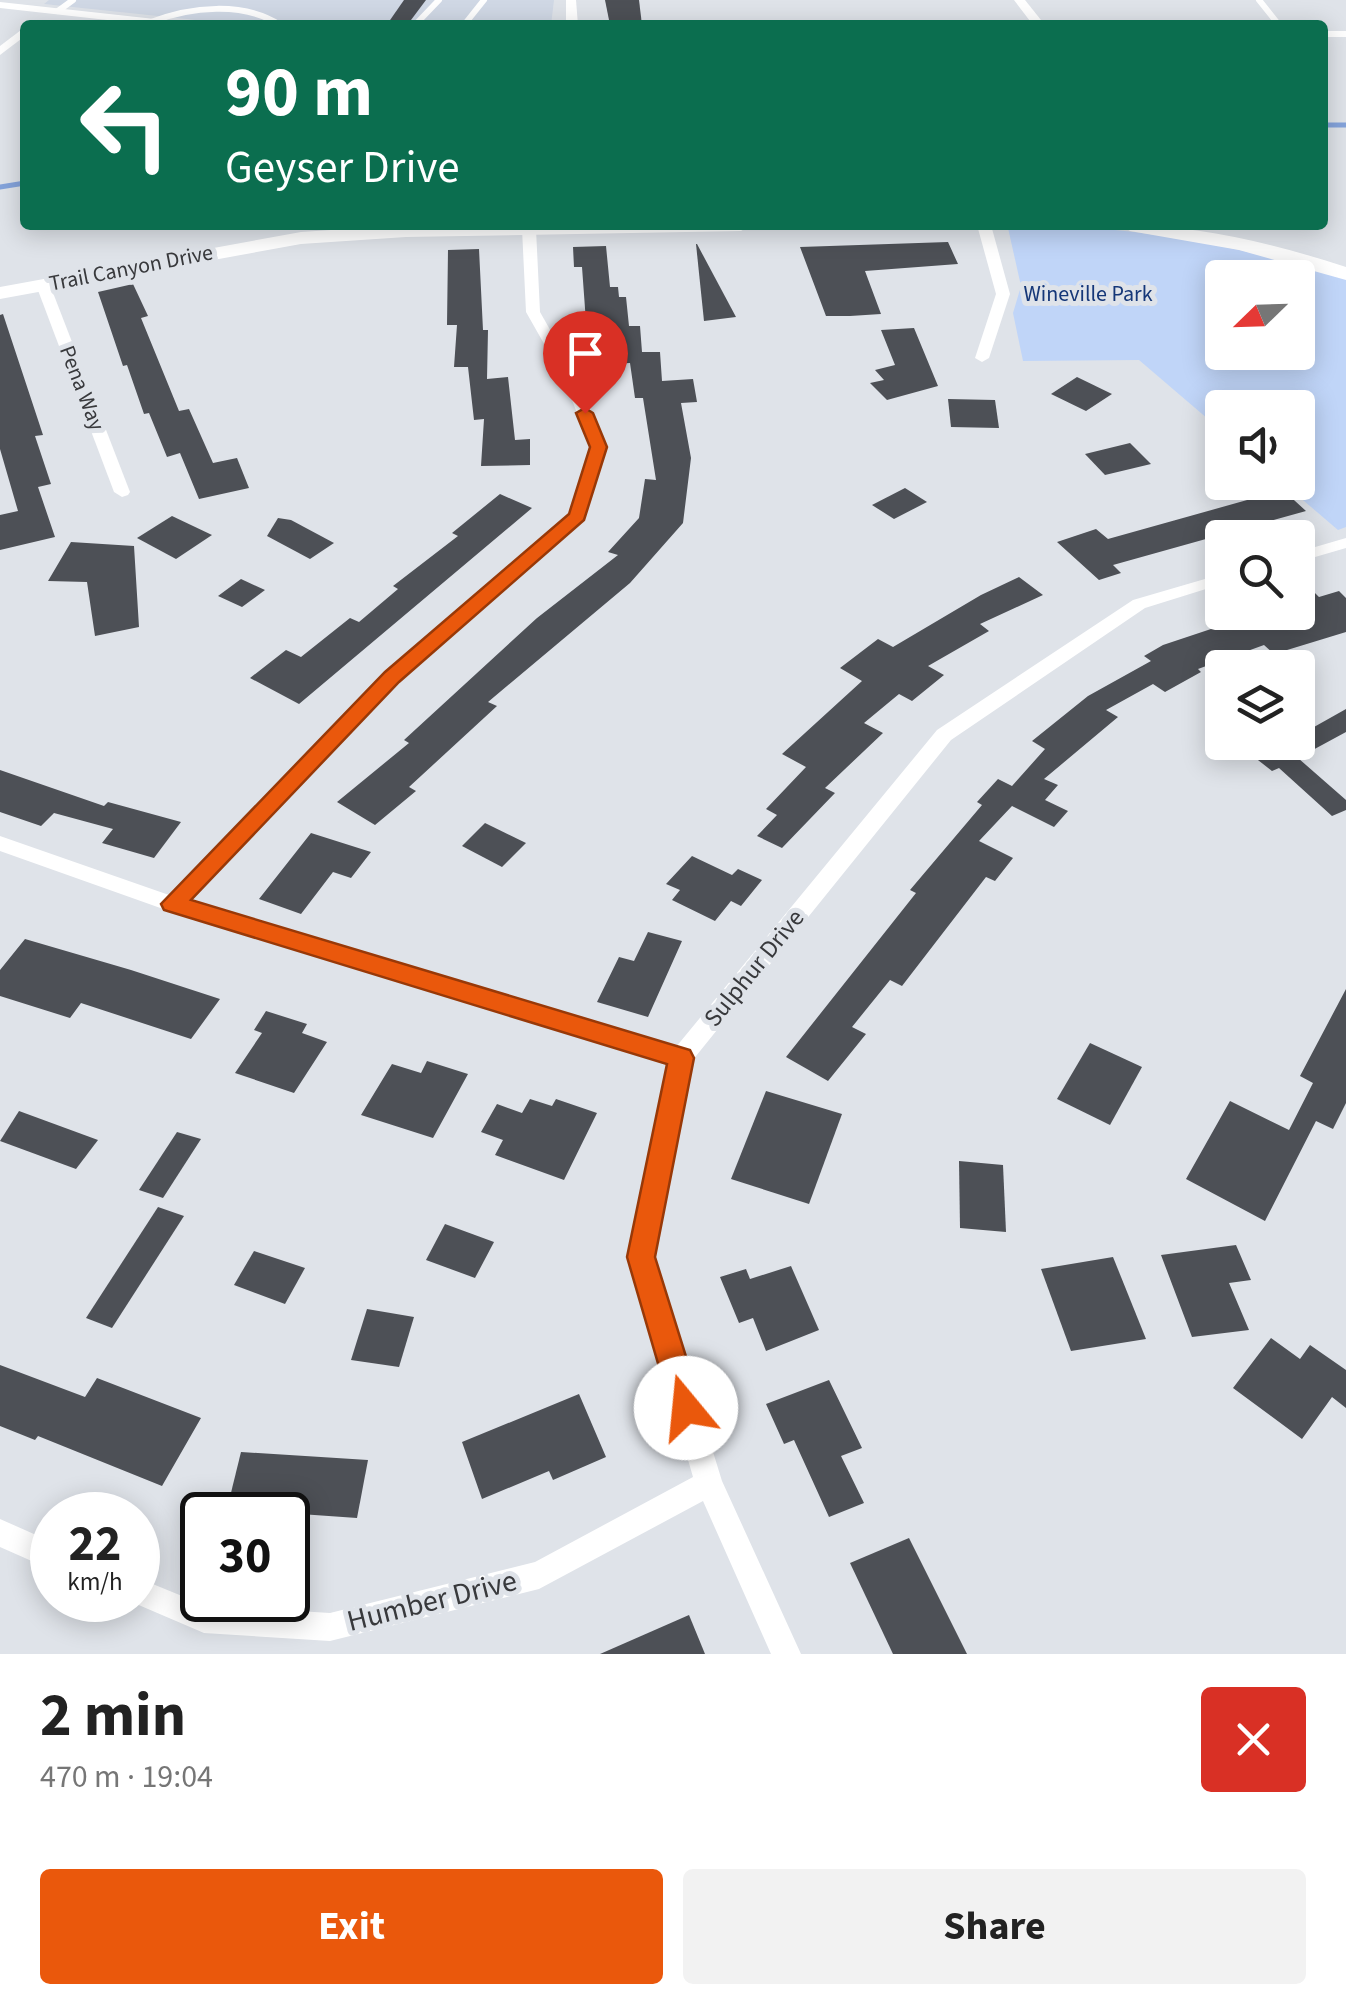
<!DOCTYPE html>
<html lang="en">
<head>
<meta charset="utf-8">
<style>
	body { margin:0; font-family:"Source Sans 3",sans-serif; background:#f2f2f2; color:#222; height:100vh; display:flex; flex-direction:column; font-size:38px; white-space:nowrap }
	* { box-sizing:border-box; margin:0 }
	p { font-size:32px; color:#767676 }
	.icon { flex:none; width:55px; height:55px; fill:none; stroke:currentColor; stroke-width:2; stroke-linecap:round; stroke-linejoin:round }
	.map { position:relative; height:1654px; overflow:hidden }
	.details { display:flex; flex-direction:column; background:#fff; flex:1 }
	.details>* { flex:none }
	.top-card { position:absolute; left:20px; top:20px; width:1308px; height:210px; border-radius:10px; box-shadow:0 5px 25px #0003; background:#0b6e4f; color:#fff; overflow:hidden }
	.needle { width:65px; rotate:247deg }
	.buttons { position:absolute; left:1205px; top:260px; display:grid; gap:20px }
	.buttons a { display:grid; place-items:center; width:110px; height:110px; border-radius:10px; background:#fff; box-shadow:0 5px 25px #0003; font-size:50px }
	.speed { position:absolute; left:30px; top:1492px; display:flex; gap:20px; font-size:50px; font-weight:700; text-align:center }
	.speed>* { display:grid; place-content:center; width:130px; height:130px; border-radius:50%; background:#fff; box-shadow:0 5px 25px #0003; line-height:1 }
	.speed small { font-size:25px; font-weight:400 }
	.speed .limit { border:5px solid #111; border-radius:15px; background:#fff; color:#111 }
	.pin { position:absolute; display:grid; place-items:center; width:85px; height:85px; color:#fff; margin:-102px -42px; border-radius:50% 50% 50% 0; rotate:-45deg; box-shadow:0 0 10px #0007 }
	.pin .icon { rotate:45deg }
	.me { position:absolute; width:110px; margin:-55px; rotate:343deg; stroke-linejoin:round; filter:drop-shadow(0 0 8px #0008) }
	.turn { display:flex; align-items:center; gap:35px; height:210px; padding:0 40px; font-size:45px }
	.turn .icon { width:130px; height:130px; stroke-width:2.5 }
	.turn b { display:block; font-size:70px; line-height:85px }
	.round { display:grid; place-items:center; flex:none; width:105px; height:105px; border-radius:10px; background:#f2f2f2 }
	.summary { display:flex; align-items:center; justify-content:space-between; height:170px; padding:0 40px }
	h1 { font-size:60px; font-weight:700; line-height:75px }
	.primary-button { display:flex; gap:20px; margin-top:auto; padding:20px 40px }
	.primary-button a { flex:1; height:115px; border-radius:10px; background:#ea580c; color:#fff; font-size:40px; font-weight:700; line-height:115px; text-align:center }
	.primary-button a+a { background:#f2f2f2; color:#222 }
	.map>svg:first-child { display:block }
</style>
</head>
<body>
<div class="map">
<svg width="1346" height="1654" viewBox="0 0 1346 1654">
	<rect width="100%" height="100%" fill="#dfe3e9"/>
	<polygon fill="#d0d8e5" points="49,0 554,0 551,25 243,25 44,4"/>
	<path fill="#c0d5f8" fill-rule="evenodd" d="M1053,226c107,4 191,22 293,52v249l-8,3 -55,-47 15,-1v-74h-76v23l-83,-71 -116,1 -10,-48 8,-27 -13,-58zM1222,278h76v74h-76z"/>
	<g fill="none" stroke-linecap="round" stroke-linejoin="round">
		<g stroke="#84a3db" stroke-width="5">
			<polyline points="1322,125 1346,125"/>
			<polyline points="0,187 25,183"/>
		</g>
	</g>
	<g fill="#4d5056">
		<polygon points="404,0 426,0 408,24 388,23"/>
		<polygon points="605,0 639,0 642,25 610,25"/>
		<polygon points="948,242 958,264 865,271 881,314 850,316 826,316 800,247"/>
		<polygon points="696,244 697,244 736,317 704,321"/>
		<polygon points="606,246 610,287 618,287 619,297 626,297 629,326 640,326 642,352 660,352 662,381 693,379 697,402 681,403 691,458 683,523 630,583 488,702 497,706 409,787 416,791 375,825 337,802 409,743 404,740 537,618 618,555 608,552 639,518 645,479 656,480 643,398 635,398 630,363 611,364 608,321 586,322 582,267 574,267 573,247"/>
		<polygon points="479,249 483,330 488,330 487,379 508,377 515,440 530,439 530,465 481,466 484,419 474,420 468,367 454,367 457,325 447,325 448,250"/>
		<polygon points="133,284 148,316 141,318 179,411 189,409 213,463 237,458 249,488 199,499 180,453 167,457 149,413 144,414 127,365 123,366 98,292"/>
		<polygon points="3,314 43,435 35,436 51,484 38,487 55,537 0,550 0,515 18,511 0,449 0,315"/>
		<polygon points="914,328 938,386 887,400 870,383 884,380 875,370 895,365 881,330"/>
		<polygon points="1077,377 1112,394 1086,411 1051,394"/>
		<polygon points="948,399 995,400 999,428 951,427"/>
		<polygon points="1130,443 1151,464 1105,475 1085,454"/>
		<polygon points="905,488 927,502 894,519 872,505"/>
		<polygon points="1283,490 1306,511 1113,565 1121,573 1099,580 1057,542 1096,529 1108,539"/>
		<polygon points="500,494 532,508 299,704 250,678 286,650 301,657 350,618 359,622 398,589 393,586 458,536 452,533"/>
		<polygon points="172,516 212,535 176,559 137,538"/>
		<polygon points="278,518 291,520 334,543 310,559 267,536"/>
		<polygon points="71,542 134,546 139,627 95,636 87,582 48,581"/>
		<polygon points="1019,577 1043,595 980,624 989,631 928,666 944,675 912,701 899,694 864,723 883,733 825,788 835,793 782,848 757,836 777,815 766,809 806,767 782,754 862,681 840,668 878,639 893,647 981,595"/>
		<polygon points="241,579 265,590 242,607 218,596"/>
		<polygon points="1313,591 1319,597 1339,591 1346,598 1346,632 1274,654 1264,645 1198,669 1201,672 1165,692 1153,684 1106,710 1118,717 1044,779 1058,785 1045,800 1068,811 1054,827 1012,806 979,841 1013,858 995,881 986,877 902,986 890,980 852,1027 866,1034 828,1081 786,1057 916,893 910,890 982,805 977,802 998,779 1012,786 1045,749 1032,741 1088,696 1151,661 1144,656 1163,645 1262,612 1298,612 1298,596"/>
		<polygon points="1346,709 1346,732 1298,758 1346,800 1346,810 1332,816 1279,768 1272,771 1249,753 1270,742 1298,742 1298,736"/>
		<polygon points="0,770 104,806 108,802 181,822 154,858 102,843 113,829 54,813 41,826 0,812"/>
		<polygon points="485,823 526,843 502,867 462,846"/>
		<polygon points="311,833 371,852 351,878 333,872 301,914 259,899"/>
		<polygon points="692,856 732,875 738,869 762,880 741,906 731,901 715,921 672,900 680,890 666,884"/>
		<polygon points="648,932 682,941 648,1017 597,1002 619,957 634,961"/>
		<polygon points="25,939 131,970 220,999 191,1039 81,1003 70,1018 0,996 0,970"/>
		<polygon points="1346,989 1346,1103 1333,1129 1316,1121 1265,1221 1186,1179 1230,1101 1289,1130 1313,1083 1300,1076"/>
		<polygon points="266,1011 307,1024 302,1033 327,1042 294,1093 235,1073 262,1033 254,1030"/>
		<polygon points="1090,1043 1142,1067 1110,1125 1057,1099"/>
		<polygon points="427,1061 468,1074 433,1138 361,1115 392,1064 421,1073"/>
		<polygon points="766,1091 842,1114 809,1204 731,1179"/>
		<polygon points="530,1099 552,1106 556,1099 597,1113 564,1180 495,1155 503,1140 481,1132 497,1104 522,1113"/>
		<polygon points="19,1111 98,1140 76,1169 0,1141"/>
		<polygon points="177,1132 201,1139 163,1198 139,1190"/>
		<polygon points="959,1161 1003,1165 1006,1232 960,1228"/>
		<polygon points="158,1207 184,1216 112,1328 86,1318"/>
		<polygon points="445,1224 494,1242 475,1278 426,1260"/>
		<polygon points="1236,1245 1251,1280 1229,1283 1249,1330 1192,1337 1161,1255"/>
		<polygon points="254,1251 305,1268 285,1304 234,1285"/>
		<polygon points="1113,1257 1146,1339 1071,1351 1041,1269"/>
		<polygon points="791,1266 819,1330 766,1351 753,1318 739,1323 720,1277 746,1269 750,1279"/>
		<polygon points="367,1309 414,1317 399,1367 351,1360"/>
		<polygon points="1271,1338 1300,1359 1310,1345 1346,1370 1346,1408 1332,1397 1302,1439 1233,1388"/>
		<polygon points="0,1365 85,1397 97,1378 201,1418 162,1486 38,1436 35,1440 0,1426"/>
		<polygon points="829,1380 862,1448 841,1456 864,1503 829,1517 794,1440 784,1444 766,1404"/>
		<polygon points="579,1394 606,1457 553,1480 549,1471 482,1499 462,1442"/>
		<polygon points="241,1452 368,1460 357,1518 227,1509"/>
		<polygon points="909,1538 967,1654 893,1654 850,1563"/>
		<polygon points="689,1615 705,1654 600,1654"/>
	</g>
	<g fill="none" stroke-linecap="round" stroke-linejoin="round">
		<g stroke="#fff" stroke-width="6">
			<polyline points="1259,0 1279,25"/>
			<polyline points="58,11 73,0"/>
			<path d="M151,22c39,-15 92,-21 129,3"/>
			<polyline points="415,25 439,0"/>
			<polyline points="464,25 484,0"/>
		</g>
		<g fill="#fff" fill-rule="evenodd">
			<polygon points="566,0 576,0 578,25 566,25"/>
			<polygon points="1014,0 1025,0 1045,25 1033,25"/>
			<polygon points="0,2 182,22 188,25 152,25 0,8"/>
			<polygon points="25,27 25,36 0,55 0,46"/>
			<rect x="1322" y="31" width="24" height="6"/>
			<polygon points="529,225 536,229 540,312 578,379 606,447 585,516 398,681 189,901 676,1047 937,730 1133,600 1222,574 1222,584 1145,608 951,740 692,1061 653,1257 722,1481 801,1654 771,1654 703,1501 539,1589 330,1641 204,1633 127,1600 138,1600 138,1578 204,1605 330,1613 535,1562 693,1477 629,1257 669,1063 166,910 0,851 0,836 169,895 386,673 569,514 590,447 564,379 526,312 522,229"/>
			<polygon points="977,225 991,225 1010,294 989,358 982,362 975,358 996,294"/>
			<polygon points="43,281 50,285 130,492 128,495 122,497 114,492 36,285"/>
			<polygon points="1346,538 1346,548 1298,562 1298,552"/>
			<polygon points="0,1519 52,1542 52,1570 0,1547"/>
		</g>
		<g fill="#fff" fill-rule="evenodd">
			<polygon points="406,225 751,225 741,231 406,237 301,244 0,299 0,287 301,232"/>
			<path d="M1120,225c78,0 152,18 226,42v13l-107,-30 -109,-19z"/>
		</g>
	</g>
	<polygon fill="#ea580c" stroke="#983908" stroke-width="2.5" points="585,408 593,413 607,447 584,520 399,682 191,900 690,1050 694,1058 655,1257 702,1408 697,1418 686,1422 676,1418 671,1408 627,1257 667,1064 164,910 161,904 385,672 569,514 590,447 576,413"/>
	<g text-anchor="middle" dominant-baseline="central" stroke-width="10" stroke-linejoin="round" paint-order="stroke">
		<g font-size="22" fill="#38393c" stroke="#dfe3e9">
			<text transform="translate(131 268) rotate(-11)">Trail Canyon Drive</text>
			<text transform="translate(82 388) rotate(69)">Pena Way</text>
		</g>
		<g font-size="22" fill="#153778" stroke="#dfe3e9">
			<text x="1088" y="294">Wineville Park</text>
		</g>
		<g font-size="25" fill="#38393c" stroke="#dfe3e9">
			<text transform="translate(754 968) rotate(-51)">Sulphur Drive</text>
		</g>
		<g font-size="30" fill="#38393c" stroke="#dfe3e9">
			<text transform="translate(432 1601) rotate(-14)">Humber Drive</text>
		</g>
	</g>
</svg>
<div class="buttons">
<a><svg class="needle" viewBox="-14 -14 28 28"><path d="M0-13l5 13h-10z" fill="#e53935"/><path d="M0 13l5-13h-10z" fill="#767676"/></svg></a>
<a><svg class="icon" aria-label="sound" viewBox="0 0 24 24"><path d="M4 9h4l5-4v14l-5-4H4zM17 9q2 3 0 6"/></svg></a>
<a><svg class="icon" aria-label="search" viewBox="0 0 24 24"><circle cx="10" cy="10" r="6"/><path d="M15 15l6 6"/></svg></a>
<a><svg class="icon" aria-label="layers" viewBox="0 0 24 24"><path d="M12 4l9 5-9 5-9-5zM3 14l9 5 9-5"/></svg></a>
</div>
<div class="speed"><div>22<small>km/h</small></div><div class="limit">30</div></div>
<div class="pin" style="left:585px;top:413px;background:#d93025"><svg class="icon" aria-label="arrive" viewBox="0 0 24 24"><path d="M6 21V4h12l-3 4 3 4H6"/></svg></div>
<svg class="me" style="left:686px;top:1408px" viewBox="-20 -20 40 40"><circle r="19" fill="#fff"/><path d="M0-13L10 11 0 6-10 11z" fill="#ea580c"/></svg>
<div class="top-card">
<div class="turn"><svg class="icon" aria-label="left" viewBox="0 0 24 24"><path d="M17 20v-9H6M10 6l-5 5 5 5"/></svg><div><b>90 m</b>Geyser Drive</div></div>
</div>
</div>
<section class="details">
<div class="summary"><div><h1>2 min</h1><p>470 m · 19:04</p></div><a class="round" style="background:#d93025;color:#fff"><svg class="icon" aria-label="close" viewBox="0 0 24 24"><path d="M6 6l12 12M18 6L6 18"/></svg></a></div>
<div class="primary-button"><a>Exit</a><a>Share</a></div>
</section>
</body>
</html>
